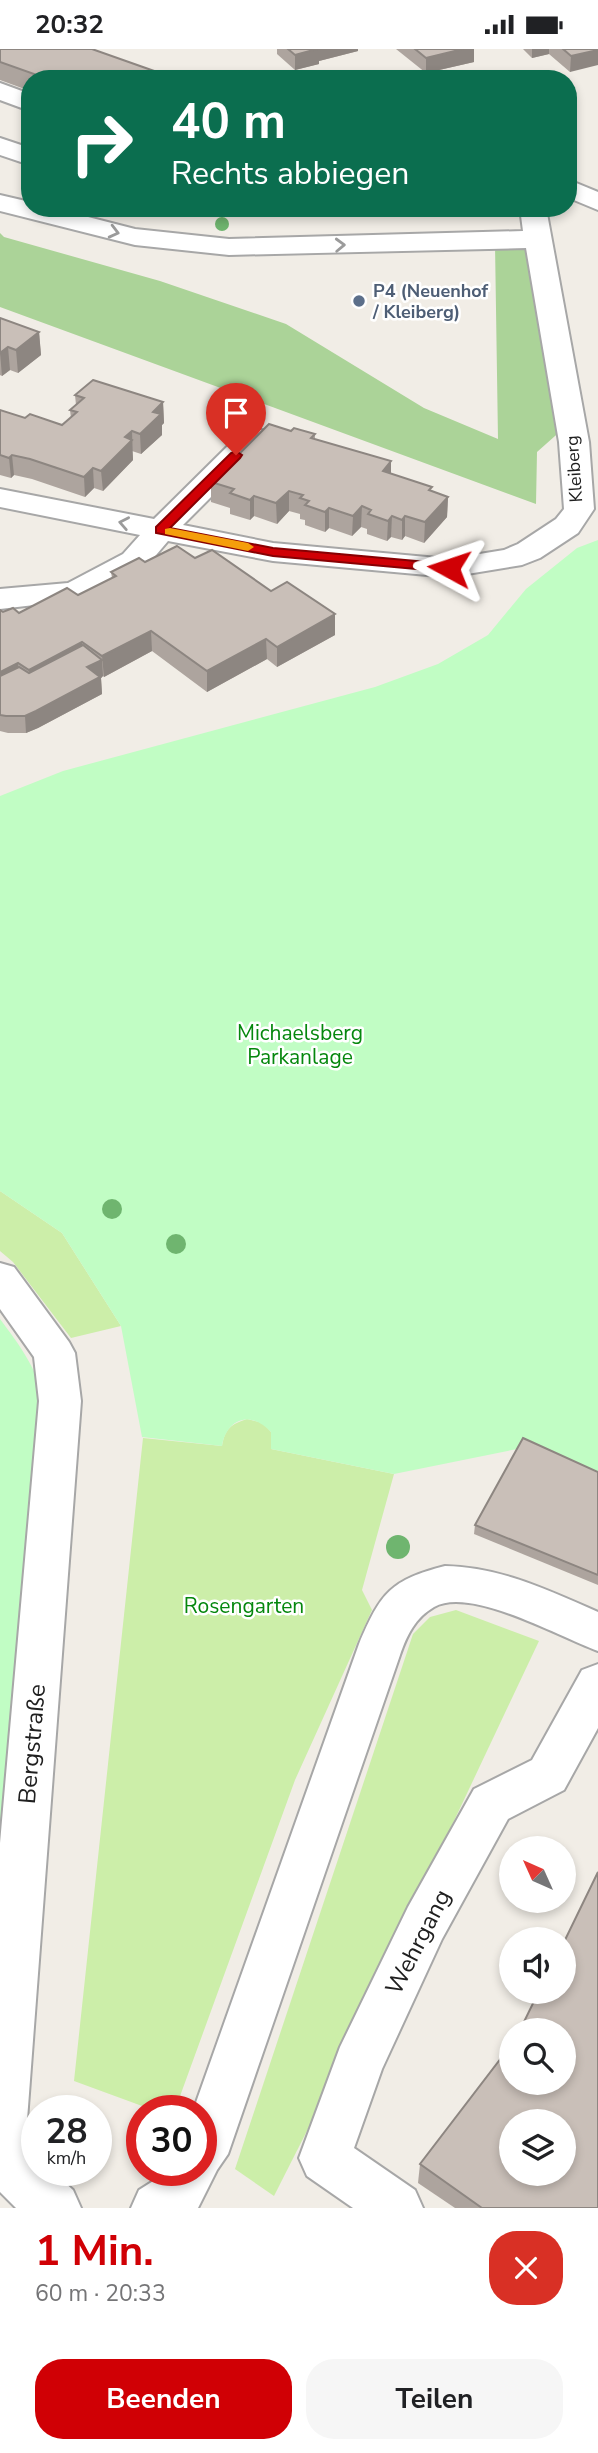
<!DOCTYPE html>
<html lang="de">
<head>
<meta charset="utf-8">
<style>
	body { margin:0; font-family:"Nunito Sans",sans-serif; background:#f6f6f6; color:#202124; height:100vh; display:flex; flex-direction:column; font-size:26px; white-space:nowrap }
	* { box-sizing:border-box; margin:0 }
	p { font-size:23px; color:#757577 }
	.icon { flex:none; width:38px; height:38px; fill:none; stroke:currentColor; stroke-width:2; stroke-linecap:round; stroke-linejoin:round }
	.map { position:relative; height:2159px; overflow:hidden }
	.details { display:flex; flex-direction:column; background:#fff; flex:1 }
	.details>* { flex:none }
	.guide { position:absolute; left:21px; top:21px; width:556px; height:147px; border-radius:28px; box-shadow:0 4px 10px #0003; background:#0b6e4f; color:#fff; overflow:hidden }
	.needle { width:46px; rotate:315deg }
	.controls { position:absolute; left:499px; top:1787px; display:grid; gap:14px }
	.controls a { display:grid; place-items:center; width:77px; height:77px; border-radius:50%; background:#fff; box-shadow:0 4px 10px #0003; font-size:35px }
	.speed { position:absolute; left:21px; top:2046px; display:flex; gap:14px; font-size:35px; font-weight:700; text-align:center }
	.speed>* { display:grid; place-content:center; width:91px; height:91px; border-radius:50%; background:#fff; box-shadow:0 4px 10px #0003; line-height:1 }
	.speed small { font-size:18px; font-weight:400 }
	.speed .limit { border:10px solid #d22; background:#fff; color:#111 }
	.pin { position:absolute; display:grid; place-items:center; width:60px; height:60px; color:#fff; margin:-72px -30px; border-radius:50% 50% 50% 0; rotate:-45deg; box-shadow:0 0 7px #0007 }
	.pin .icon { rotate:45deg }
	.me { position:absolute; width:77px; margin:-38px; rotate:275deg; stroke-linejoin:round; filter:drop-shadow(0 0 5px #0008) }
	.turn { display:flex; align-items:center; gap:24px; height:147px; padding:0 35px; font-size:32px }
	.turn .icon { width:91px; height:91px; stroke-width:2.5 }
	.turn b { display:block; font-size:49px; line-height:60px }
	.round { display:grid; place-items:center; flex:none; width:74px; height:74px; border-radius:28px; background:#f6f6f6 }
	.summary { display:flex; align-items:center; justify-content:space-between; height:119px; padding:0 35px }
	h1 { font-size:42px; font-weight:700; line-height:52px; color:#d00005 }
	.cta { display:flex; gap:14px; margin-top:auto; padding:14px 35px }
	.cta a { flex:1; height:80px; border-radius:28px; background:#d00005; color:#fff; font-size:28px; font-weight:700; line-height:80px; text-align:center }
	.cta a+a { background:#f6f6f6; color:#202124 }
	.status { display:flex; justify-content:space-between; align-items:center; height:49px; padding:0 35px; background:#fff; direction:ltr }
	.status svg { height:19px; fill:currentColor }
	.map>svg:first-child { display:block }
</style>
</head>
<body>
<div class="status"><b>20:32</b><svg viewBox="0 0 49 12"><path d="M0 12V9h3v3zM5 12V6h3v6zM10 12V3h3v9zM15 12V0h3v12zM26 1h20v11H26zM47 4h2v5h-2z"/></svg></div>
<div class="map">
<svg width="598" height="2159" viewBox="0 0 598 2159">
	<rect width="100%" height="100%" fill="#f1ede6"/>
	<g fill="#cceea9">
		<polygon points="0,1142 62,1184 121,1277 71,1289 13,1213 0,1202"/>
		<path d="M247,1370l16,4 8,9v17l123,25 -32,116 10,20 -77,170 -120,330h-22l-79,-29 69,-643 79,8c3,-17 9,-22 25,-27z"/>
		<polygon points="456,1561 539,1592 315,2066 274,2147 235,2120 413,1585 430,1568"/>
	</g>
	<polygon fill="#abd398" points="0,184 4,188 160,232 286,275 424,359 498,390 495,195 529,193 564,379 537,403 536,455 0,258"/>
	<g fill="#c1fdc4">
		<path d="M598,491v943l-76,-35 -128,26 -123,-25v-17c-19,-21 -44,-15 -49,14l-80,-9 -21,-111 -59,-93 -62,-42v-395l63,-25 312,-84 63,-23 50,-29 38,-46 51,-41z"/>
		<path d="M0,1270c20,27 38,50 44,84l-44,484z"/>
	</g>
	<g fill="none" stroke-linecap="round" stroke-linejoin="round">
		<defs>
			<g id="minor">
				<polygon points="0,34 30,45 30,62 0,51"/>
				<polygon points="0,89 30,99 30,116 0,106"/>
				<polygon points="569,131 598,143 598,161 569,149"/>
				<polygon points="0,146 30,153 30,159 53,159 135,180 229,190 523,182 520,159 546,159 589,393 594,460 578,484 540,509 522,516 449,528 273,512 168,492 145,519 86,550 0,560 0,540 68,534 123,505 140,486 0,458 0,440 154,470 243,382 254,379 265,382 269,388 265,394 183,476 273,494 449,510 504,501 518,495 556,470 564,460 559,393 526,199 229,206 135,196 0,162"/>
				<polygon points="0,1214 14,1218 69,1293 75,1304 81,1352 27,2071 37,2102 37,2121 51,2121 73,2141 81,2159 16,2159 0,2143 0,1794 39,1352 34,1308 0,1260"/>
				<path d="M445,1517c55,1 103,24 153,46v39c-37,-13 -127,-65 -164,-44 -19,11 -27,28 -34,48l-172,499 -11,16 -19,38h-67l8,-18 19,-12 4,-8h39v-59h-8l166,-467c22,-52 32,-64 86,-78z"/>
				<polygon points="598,1615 598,1679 564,1741 508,1770 442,1890 382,2020 354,2099 415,2141 423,2159 353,2159 307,2127 299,2109 340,1998 408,1858 474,1740 532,1711 582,1621"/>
			</g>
		</defs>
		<use href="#minor" stroke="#a7a7a7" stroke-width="4"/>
		<use href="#minor" fill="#fff" fill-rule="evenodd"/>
	</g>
	<g fill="#6fb56f">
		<circle cx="222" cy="175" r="7"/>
		<circle cx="112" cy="1160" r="10"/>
		<circle cx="176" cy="1195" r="10"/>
		<circle cx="398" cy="1498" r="12"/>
	</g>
	<g fill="#ada49e">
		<polygon points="0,0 174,30 30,30 30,42 0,31"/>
		<polygon points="277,0 358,0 358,2 319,12 319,15 295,21 277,5"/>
		<polygon points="396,0 474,0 474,13 426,24"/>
		<polygon points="523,0 598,0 570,23 549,5 532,9"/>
		<polygon points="0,269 39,283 41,306 18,324 10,321 2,327 0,326"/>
		<polygon points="75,346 163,353 164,374 162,376 162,386 141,405 132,402 133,411 103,442 94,439 85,448 32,430 14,426 11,429 0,426 0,361 25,369 62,376 71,369 70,361 76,356"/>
		<polygon points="291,382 315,385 315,390 391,425 432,442 448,448 447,468 424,494 405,487 402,491 391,488 387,492 367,485 367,480 361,478 352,487 329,479 325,483 305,476 305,471 300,470 300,465 289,462 277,475 254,467 250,471 230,465 230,459 211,453 211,433"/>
		<polygon points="195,509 271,542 335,565 335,586 277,618 267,610 207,643 152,602 104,628 103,627 101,629 102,645 38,679 26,684 8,684 0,682 0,561 3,563 19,564 78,546 112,529 111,523 145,513"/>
		<polygon points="598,1423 598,1536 474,1485 475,1476"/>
		<polygon points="511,2034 598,2159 455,2159 418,2134 420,2115"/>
	</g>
	<g fill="#8d8681">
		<polygon points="317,0 358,0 358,2 319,12 319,15 295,21 295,6"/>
		<polygon points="463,0 474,0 474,13 426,24 426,9"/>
		<polygon points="532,0 549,0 549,5 532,9"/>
		<polygon points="598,1 598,16 570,23 571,7"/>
		<polygon points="39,283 41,306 18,324 16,301"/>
		<polygon points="8,298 10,321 2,327 0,304"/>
		<polygon points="163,353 164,374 162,376 162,386 141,405 140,385 153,363"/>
		<polygon points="132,382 133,411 103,442 101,422 125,388"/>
		<polygon points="12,406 14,426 11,429 9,409"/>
		<polygon points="391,412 391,432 383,422"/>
		<polygon points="93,419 94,439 85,448 84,428"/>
		<polygon points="289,442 289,462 277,475 276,454"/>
		<polygon points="254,447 254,467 250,471 250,451"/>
		<polygon points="448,448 447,468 424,494 425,473"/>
		<polygon points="362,457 361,478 352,487 353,467"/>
		<polygon points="329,459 329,479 325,483 325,463"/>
		<polygon points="392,467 391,488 387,492 388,472"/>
		<polygon points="405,467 405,487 402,491 402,471"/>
		<polygon points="335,565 335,586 277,618 277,598"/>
		<polygon points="151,582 152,602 104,628 102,607"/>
		<polygon points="266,590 267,610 207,643 207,622"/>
		<polygon points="82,593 84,613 31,641 29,621"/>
		<polygon points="102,611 103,627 101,629 102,645 38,679 26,684 25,667 87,618"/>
		<polygon points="18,614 20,634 0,645 0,623"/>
	</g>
	<g fill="#c9bfb8" stroke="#8d8681" stroke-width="2" fill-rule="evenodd">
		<polygon points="0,0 92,0 174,29 172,30 48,30 0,13"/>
		<polygon points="288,0 317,0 295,6"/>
		<polygon points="415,0 463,0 426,9"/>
		<polygon points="563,0 598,0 598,1 571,7"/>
		<polygon points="0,269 39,283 16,301 8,298 0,304"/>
		<polygon points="93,331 163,353 153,363 161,365 140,385 132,382 125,388 132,391 101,422 93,419 84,428 30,410 12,406 9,409 0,406 0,361 25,369 30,365 62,376 77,363 70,361 84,349 75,346"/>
		<polygon points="269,375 291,382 294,379 315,385 311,389 391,412 383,422 432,438 429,441 448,448 425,473 405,467 402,471 392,467 388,472 368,465 371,461 362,457 353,467 329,459 325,463 305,456 309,452 300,449 303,446 289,442 276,454 254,447 250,451 230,444 234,440 211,433"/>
		<polygon points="177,497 195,509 212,501 271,542 287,533 335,565 277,598 266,590 207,622 151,582 102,607 82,593 29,621 18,614 0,623 0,561 3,563 13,559 19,564 67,539 78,546 116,527 111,523 139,509 145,513"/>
		<polygon points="83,596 102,611 87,618 100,628 36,662 25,667 6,667 0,666 0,627 19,618 29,624"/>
		<polygon points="523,1389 598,1423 598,1526 475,1476"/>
		<path d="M598,1823v336h-116l-62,-44 91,-119v38h53v-53h-44l19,-39h25v-49zM511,2072h53v52h-53z"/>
	</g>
	<defs><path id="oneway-chevron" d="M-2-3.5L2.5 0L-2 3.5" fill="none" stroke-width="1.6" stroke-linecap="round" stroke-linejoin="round" transform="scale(1.75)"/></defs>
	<g stroke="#9b9b9b">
		<use href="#oneway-chevron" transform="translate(114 183) rotate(14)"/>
		<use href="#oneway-chevron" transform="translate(340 196) rotate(-2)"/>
		<use href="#oneway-chevron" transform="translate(124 474) rotate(-169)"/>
	</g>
	<polygon fill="#d00005" stroke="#870003" stroke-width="2" points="236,402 242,406 240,409 170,479 273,499 449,515 456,519 449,523 273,507 156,484 156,478 231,404"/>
	<polygon fill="#f59e0b" points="170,479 248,494 254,498 248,502 165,485 165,480"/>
	<circle fill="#5c6f8a" stroke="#fff" stroke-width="2.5" cx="359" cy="252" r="7"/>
	<g text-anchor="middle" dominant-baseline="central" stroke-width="5" stroke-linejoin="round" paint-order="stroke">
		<g font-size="18" font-weight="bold" fill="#4e5e75" stroke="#fff" text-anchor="start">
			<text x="373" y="242">P4 (Neuenhof<tspan x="373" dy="21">/ Kleiberg)</tspan></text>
		</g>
		<g font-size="18" fill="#202020" stroke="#fff">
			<text transform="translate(574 420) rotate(-94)">Kleiberg</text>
		</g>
		<g font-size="21" fill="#05870d" stroke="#fff">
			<text x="300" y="984">Michaelsberg<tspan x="300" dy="24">Parkanlage</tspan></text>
			<text x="244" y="1557">Rosengarten</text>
		</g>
		<g font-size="24" fill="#202020" stroke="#fff">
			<text transform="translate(32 1695) rotate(-85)">Bergstraße</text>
			<text transform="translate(418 1893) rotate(-63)">Wehrgang</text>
		</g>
	</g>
</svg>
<div class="controls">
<a><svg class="needle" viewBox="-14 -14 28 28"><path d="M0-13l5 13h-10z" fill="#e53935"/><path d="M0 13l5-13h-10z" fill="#757577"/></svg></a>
<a><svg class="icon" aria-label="sound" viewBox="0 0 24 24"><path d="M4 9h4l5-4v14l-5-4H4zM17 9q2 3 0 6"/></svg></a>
<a><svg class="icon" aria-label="search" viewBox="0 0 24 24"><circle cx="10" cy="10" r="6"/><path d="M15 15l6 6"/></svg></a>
<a><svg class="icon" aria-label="layers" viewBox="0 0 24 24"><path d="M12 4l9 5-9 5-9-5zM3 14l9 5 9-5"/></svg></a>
</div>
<div class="speed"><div>28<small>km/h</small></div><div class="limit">30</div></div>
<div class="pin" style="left:236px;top:406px;background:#d93025"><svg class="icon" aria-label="arrive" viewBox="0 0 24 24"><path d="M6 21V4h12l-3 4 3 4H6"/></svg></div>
<svg class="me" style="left:449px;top:519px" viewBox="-20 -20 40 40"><path d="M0-17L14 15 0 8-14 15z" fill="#d00005" stroke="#fff" stroke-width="4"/></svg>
<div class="guide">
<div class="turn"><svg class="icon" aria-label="right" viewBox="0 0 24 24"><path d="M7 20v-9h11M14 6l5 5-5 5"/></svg><div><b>40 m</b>Rechts abbiegen</div></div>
</div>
</div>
<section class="details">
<div class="summary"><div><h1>1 Min.</h1><p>60 m · 20:33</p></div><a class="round" style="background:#d93025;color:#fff"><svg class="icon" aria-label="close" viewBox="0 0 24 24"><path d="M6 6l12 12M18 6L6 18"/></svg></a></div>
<div class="cta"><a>Beenden</a><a>Teilen</a></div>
</section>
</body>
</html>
